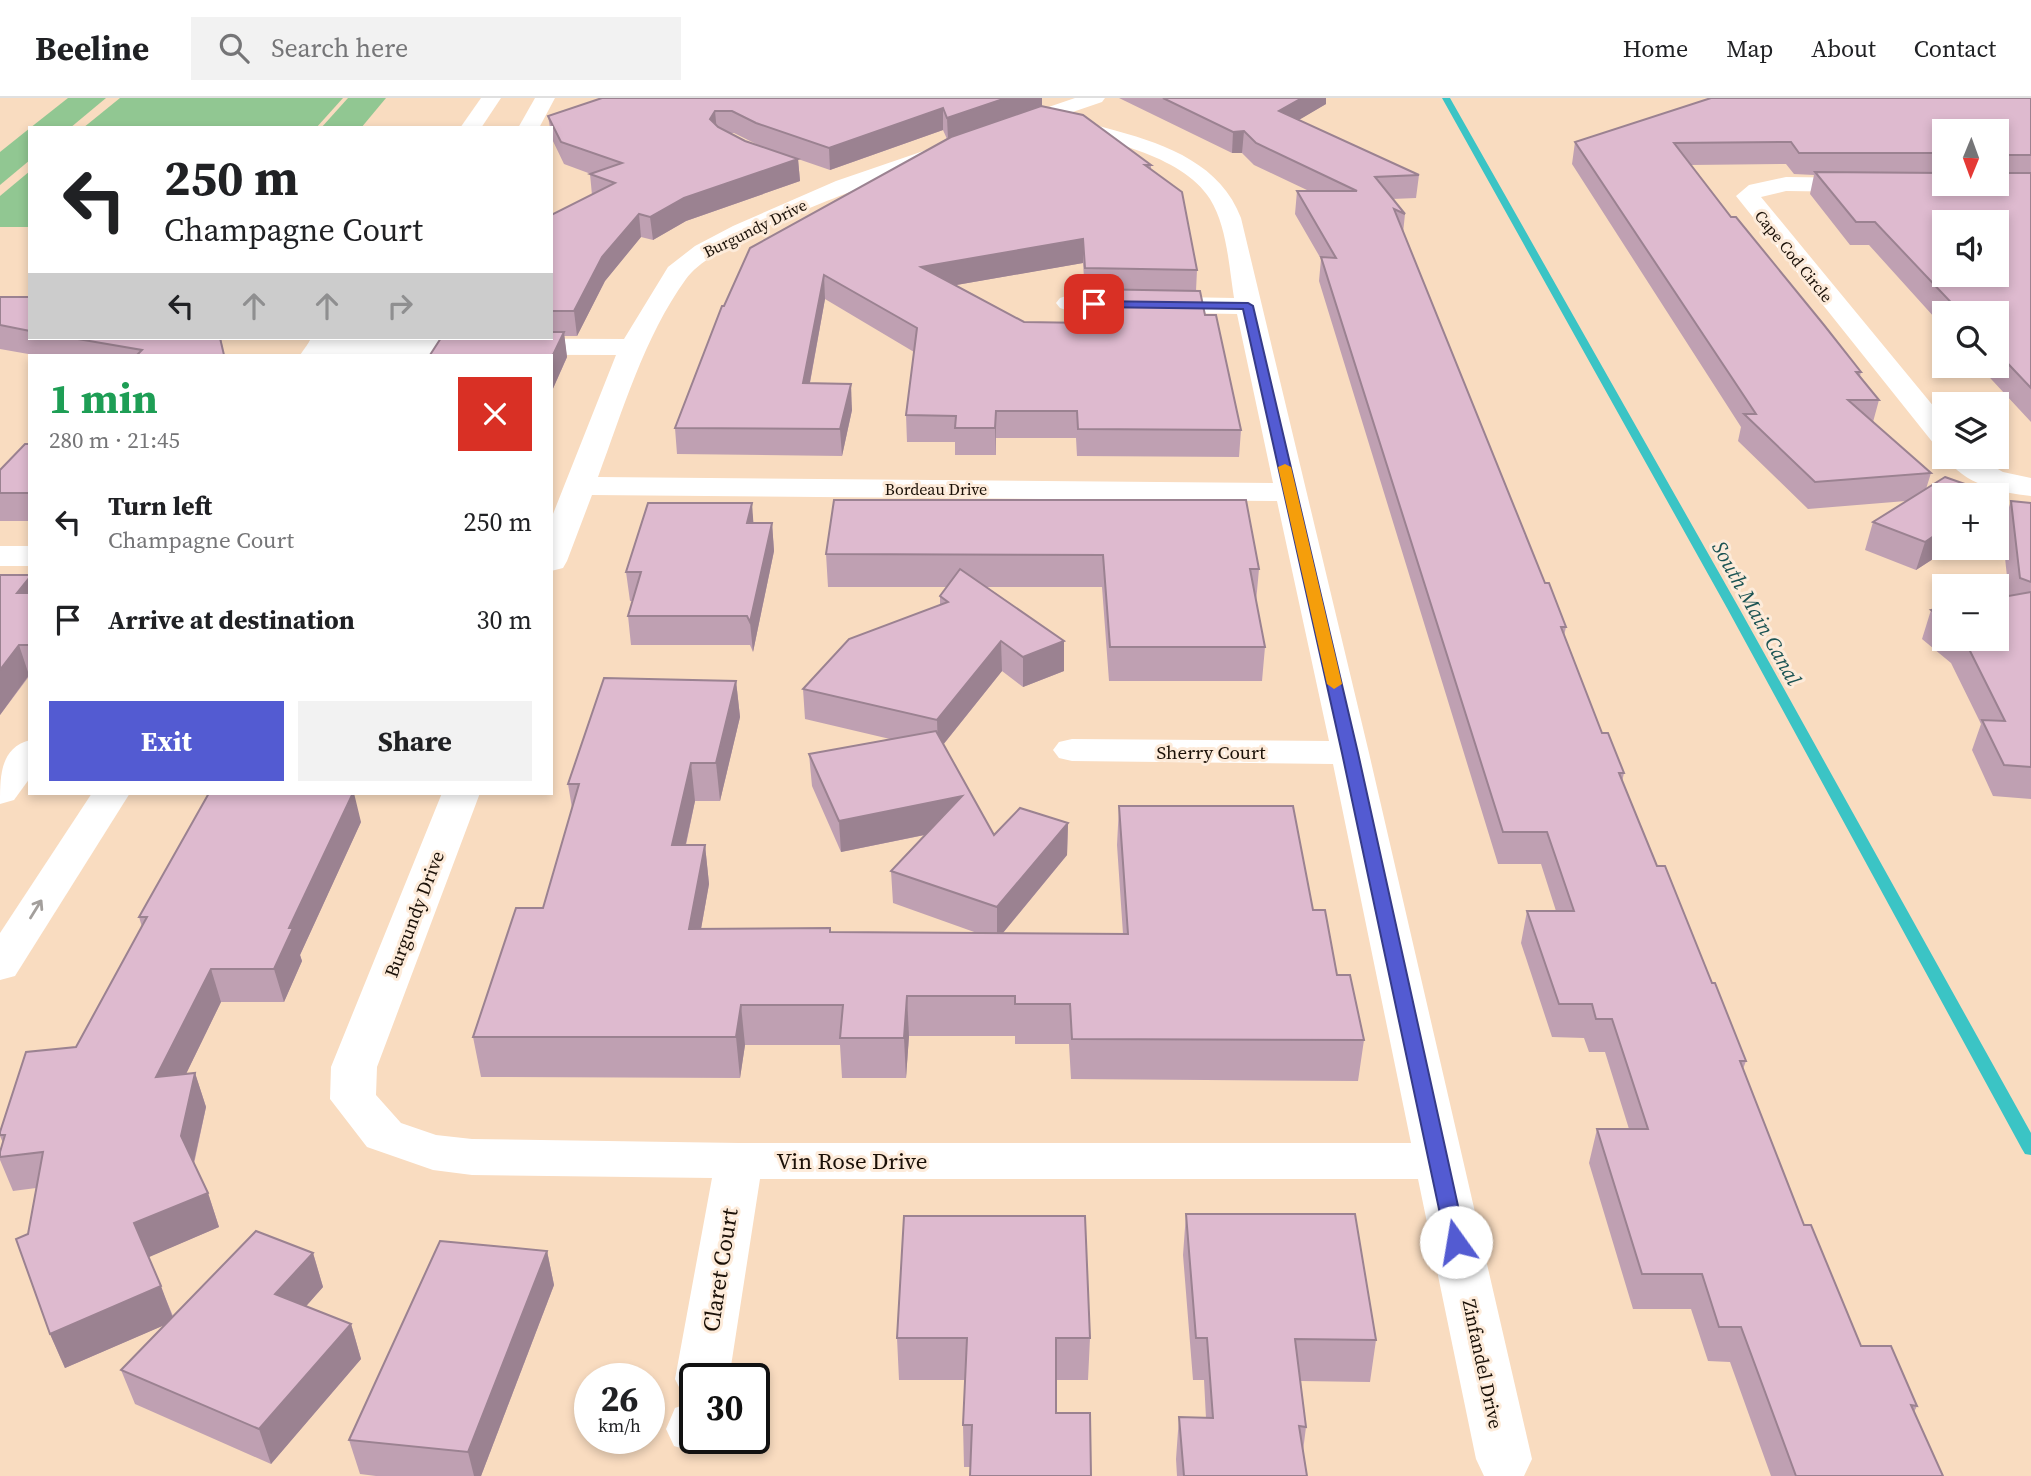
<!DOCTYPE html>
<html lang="en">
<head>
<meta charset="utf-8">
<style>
	body { margin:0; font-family:"Source Serif 4",serif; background:#f2f2f2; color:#202124; height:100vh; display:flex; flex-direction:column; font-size:26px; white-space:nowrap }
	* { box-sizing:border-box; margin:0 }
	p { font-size:23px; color:#757577 }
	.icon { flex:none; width:38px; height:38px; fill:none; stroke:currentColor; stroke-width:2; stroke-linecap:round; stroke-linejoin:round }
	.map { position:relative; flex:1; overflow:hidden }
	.drawer { position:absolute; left:28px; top:256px; width:525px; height:441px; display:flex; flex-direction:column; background:#fff; border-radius:0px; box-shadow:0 4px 10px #0003 }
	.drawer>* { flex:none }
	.hud { position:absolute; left:28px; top:28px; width:525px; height:214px; border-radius:0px; box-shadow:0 4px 10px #0003; background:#fff; color:#202124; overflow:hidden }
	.needle { width:46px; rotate:181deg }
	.buttons { position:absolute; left:1932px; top:21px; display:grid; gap:14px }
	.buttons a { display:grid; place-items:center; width:77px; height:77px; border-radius:0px; background:#fff; box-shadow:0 4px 10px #0003; font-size:35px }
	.speed { position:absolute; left:574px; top:1265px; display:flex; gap:14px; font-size:35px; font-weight:700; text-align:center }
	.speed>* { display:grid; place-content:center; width:91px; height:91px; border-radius:50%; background:#fff; box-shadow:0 4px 10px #0003; line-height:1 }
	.speed small { font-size:18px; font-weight:400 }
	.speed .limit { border:4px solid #111; border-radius:10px; background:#fff; color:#111 }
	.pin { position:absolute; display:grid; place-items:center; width:60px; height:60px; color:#fff; margin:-30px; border-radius:14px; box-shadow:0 4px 10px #0006 }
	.me { position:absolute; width:77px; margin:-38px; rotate:347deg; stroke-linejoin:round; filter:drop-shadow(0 0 5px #0008) }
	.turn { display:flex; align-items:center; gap:24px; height:147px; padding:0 21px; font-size:32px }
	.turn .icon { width:91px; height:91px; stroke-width:2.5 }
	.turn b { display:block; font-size:49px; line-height:60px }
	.lanes { display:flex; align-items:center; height:66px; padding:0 21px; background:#0003; justify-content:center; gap:35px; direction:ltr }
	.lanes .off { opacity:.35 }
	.round { display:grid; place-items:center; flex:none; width:74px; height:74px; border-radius:0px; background:#f2f2f2 }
	.headline { display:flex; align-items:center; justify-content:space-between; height:119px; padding:0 21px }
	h1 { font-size:42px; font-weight:700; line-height:52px; color:#1e9e55 }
	.button { display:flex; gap:14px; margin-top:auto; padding:14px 21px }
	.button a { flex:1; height:80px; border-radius:0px; background:#535bd2; color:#fff; font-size:28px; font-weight:700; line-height:80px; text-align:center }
	.button a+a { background:#f2f2f2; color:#202124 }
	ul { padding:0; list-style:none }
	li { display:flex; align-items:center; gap:21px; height:98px; padding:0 21px }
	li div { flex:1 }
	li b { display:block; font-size:26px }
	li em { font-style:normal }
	header { display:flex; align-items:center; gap:42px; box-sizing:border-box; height:98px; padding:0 35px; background:#fff; border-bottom:2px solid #e0e0e0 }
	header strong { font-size:33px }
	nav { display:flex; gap:38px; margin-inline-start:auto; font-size:24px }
	.search { width:490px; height:63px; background:#f2f2f2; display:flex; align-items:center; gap:18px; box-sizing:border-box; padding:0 24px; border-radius:0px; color:#757577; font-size:26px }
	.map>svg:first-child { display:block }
</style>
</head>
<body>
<header>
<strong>Beeline</strong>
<div class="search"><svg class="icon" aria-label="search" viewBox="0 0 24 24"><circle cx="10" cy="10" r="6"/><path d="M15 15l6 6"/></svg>Search here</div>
<nav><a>Home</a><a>Map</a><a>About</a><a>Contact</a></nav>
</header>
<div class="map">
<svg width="2031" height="1378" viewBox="0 0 2031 1378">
	<rect width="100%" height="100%" fill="#f9dcc0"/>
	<g fill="#91c792">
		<polygon points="68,0 106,0 70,30 30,30"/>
		<polygon points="120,0 343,0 316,30 83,30"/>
		<polygon points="348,0 386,0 361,30 321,30"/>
		<polygon points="30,30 30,62 0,87 0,54"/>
		<polygon points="30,73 30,129 0,129 0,98"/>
	</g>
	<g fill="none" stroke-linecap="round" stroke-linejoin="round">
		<polygon fill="#3bc4c5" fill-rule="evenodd" points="1442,0 1450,0 1739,510 2031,1035 2031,1057 2025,1056 2022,1051 1727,510"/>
		<g fill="#fff" fill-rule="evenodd">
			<path d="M1075,0h30l-3,4 -44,15c20,2 40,9 59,14 51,14 104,34 124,87l128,535 163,706 -8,17h-40l-8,-17 -58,-280h-658l-31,200h-34v20l-12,-4 -8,-16 37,-201 -240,-3 -39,-5 -66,-23 -37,-48 1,-32 111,-274h38l-103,274 -1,28 25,28 35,12 36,4 267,4h672l-78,-379 -261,-3 -13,-3 -6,-8 6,-8 13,-3 257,2 -52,-240 -685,-6 -25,66 -4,7 -12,3v-52l65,-164 -296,-1 -10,-2 -3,-6 3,-6 10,-2 304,1 44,-72 27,-21 38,-20 103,-45 105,-36 8,2 3,5 -3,5c-56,19 -232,78 -263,122 -42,58 -63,131 -88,198l675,6 -36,-169 -168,-3 -9,-3 -4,-5 4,-5 9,-3 165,3c-5,-31 -7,-72 -24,-99 -28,-45 -110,-60 -157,-72l-4,-4 3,-4 -14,4 -7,-2 -3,-4 3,-4z"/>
			<polygon points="1786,79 1864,80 1872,82 1875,87 1872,92 1864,94 1786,93 1761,99 1944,321 1944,349 1934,346 1736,98 1749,87"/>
			<path d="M1945,359h32l26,15 28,6v18c-31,-3 -67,-12 -86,-39z"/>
			<rect x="0" y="448" width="30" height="20"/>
			<polygon points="695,1303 695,1340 717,1340 714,1348 694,1354 674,1348 666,1331 675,1310"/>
		</g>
		<g fill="#fff" fill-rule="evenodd">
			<polygon points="481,0 501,0 481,30 460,30"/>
			<polygon points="535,0 555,0 539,30 518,30"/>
			<polygon points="312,240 338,240 326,257 300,257"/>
			<polygon points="388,240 414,240 404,257 378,257"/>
			<path d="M30,642v38l-16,22 -14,4c0,-28 0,-56 30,-64z"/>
			<polygon points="92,695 130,695 15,878 0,882 0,835"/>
		</g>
	</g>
	<g fill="#bfa0b2" fill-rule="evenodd">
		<path d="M602,0h440v8l109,59v4l46,101 -1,21 9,24 36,115 -2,27 -162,-1 -1,-18h-80v17h-41v-13h-48l-1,-27 8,-63 -89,-53 -15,84 42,27 -10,46 -165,-2 -2,-26 49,-122 223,-167 -4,-9 -113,40 -32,-11 2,22 -114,40 -33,19 -12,-3 -36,44 -28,55h-13l3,21 -16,36v-178l41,-20 -2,-21h1l-27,-10 -13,-27v-9h-1l-2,-12zM729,35h5l24,12 -13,-4zM1083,165l2,30h2v30l-63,-1 -68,-37z"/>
		<polygon points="1119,0 1326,0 1326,6 1298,22 1419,77 1416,100 1392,101 1405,116 1403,135 1545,485 1566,529 1564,538 1602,635 1624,675 1622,684 1657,768 1712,885 1746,963 1743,971 1804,1127 1861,1248 1917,1308 1914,1314 1943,1378 1771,1378 1730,1264 1708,1263 1691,1211 1633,1211 1589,1065 1597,1031 1629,1031 1605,954 1589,954 1584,940 1552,939 1521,845 1527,813 1556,813 1541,766 1498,766 1319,183 1321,161 1295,116 1297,93 1309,93 1254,67 1242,55 1232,55"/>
		<path d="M2031,0v324l-52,-56h18v-53h-53v15l-75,-83h-19l-40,-51 4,-19 -20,-1 -8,-10 -96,1 41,52 130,155 -1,4 19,24 -6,22 58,51 -5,16 18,59h6l-34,22 -51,-20 8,-28 33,-21 -98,8 -70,-68 3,-14 -169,-263 3,-22zM1944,33h53v53h-53z"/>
		<polygon points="0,199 30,199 30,240 221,240 224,257 34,257 0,251"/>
		<polygon points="30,346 30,423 0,423 0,372"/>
		<polygon points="834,402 1259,471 1256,504 1265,549 1262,583 1109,583 1102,489 987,489 1064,543 1064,573 1023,589 1002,573 943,647 994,737 1068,725 1067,757 1003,835 1123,836 1117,747 1119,708 1313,812 1337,877 1364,942 1358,983 1071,981 1069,946 1015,946 1015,938 909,938 906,980 842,980 840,947 745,947 740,980 481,979 473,939 543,810 572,710 568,686 736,583 740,619 720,703 695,703 686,747 705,747 709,786 701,831 830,830 831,834 977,835 893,805 891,773 925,737 841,754 812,688 809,656 890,641 805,621 803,591 940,507 940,498 946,489 828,489 826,456"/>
		<polygon points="2011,403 2031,405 2031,701 1993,698 1972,652 1981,626 1951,565 1922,541 1931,512 1944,509 1944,541 1997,541 2009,498 2002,431"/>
		<polygon points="754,425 772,425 774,453 753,554 750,547 631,547 628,518 632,503 630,503 626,474"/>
		<polygon points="30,477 30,577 0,617"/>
		<polygon points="361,724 300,857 302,863 284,904 221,904 186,976 195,975 206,1009 194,1066 208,1095 219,1129 148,1159 173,1218 313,1155 323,1189 306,1208 351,1226 361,1261 271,1366 135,1306 121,1272 164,1227 65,1270 50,1236 28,1136 36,1090 13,1093 0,1062 0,1054 3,1045 0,1038 0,1034 76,949 142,829 139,819"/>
		<polygon points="1186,1116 1376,1242 1370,1284 1300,1283 1306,1329 1303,1353 1307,1378 1177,1378 1176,1361 1179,1319 1206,1320 1204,1282 1193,1282 1183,1157"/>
		<polygon points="547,1153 554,1187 481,1378 376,1378 360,1376 349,1342"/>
		<polygon points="897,1240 1090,1240 1088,1282 1056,1282 970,1369 964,1369 963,1327 965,1282 899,1282"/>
	</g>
	<g fill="#9b8291">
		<polygon points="1006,0 1042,0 1042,9 948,41 947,20"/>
		<polygon points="1302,0 1326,0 1326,6 1277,35 1279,13"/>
		<polygon points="943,10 943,32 830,72 829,50"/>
		<polygon points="715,13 717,34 710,21"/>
		<polygon points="1244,33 1242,55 1232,55 1233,34"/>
		<polygon points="798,61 800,83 686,123 653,142 650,119 684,100"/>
		<polygon points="639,116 641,139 605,183 577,238 574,213 602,159"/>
		<polygon points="1083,141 1083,165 922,193 921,169"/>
		<polygon points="824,177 825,201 805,311 803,285"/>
		<polygon points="564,234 567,259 551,295 551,261"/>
		<polygon points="851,286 852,312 842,358 840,331"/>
		<polygon points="996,313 996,357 995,330"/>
		<polygon points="752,405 754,433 747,425"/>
		<polygon points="772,425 774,453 753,554 750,524"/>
		<polygon points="1944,431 1944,450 1950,450 1916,472 1925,444"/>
		<polygon points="30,479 30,521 17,495"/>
		<polygon points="1001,543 1002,573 938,653 937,622"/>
		<polygon points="1064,543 1064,573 1023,589 1023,559"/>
		<polygon points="19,547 29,577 0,617 0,572"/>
		<polygon points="736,583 740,619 720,703 716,665"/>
		<polygon points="691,665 695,703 677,786 672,747"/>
		<polygon points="353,695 354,695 361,724 300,857 302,863 284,904 274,871 289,830"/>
		<polygon points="962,698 963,729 841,754 839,723"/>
		<polygon points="1068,725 1067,757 997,842 997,809"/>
		<polygon points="705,747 709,786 694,870 689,831"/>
		<polygon points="211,871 221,904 168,1013 156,979"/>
		<polygon points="907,898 909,938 906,980 904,940"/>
		<polygon points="741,907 745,947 740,980 736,939"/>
		<polygon points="195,975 206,1009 192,1072 181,1038"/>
		<polygon points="208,1095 219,1129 147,1160 134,1125"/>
		<polygon points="547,1153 554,1187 481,1378 474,1378 468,1354"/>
		<polygon points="313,1155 323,1189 286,1231 275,1196"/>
		<polygon points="161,1188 174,1223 65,1270 50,1236"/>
		<polygon points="351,1226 361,1261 271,1366 259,1331"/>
	</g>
	<g fill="#debacf" stroke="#9b8291" stroke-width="2" fill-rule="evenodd">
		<polygon points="602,0 1006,0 947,20 943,10 829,50 756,25 732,13 715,13 710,21 718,29 745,43 798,61 684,100 650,119 639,116 602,159 574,213 551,213 551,117 615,85 590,76 622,65 561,44 548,18"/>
		<polygon points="1163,0 1302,0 1279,13 1419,77 1375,79 1405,116 1394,111 1545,485 1549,485 1566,529 1561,529 1602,635 1608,635 1624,675 1619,675 1657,768 1665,768 1712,885 1715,885 1746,963 1740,963 1804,1127 1811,1127 1861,1248 1891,1248 1917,1308 1911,1307 1943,1378 1796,1378 1741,1229 1719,1229 1702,1176 1642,1176 1597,1031 1648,1031 1612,921 1596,921 1592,906 1559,906 1527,813 1574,813 1547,734 1503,734 1321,159 1336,160 1297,93 1357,93 1256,45 1244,33 1233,34"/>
		<polygon points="1711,0 2031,0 2031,57 2003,57 2001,61 1997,61 1997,33 1944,33 1944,55 1799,55 1791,44 1674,45 1731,119 1736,119 1824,227 1861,274 1856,274 1879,302 1848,302 1931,375 1815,384 1744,316 1756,316 1575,44"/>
		<polygon points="1041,8 1083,17 1151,67 1145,67 1182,94 1197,172 1085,170 1083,141 921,169 1024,224 1089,225 1087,191 1200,193 1205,217 1216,217 1241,332 1078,331 1077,313 996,313 995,330 955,330 956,318 906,317 917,230 824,177 803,285 851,286 840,331 675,330 722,208 724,208 750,150 951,39"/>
		<path d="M1815,74l129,1v11h53v-11h34v215l-34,-36v-39h-36l-86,-91h-19zM1944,124h53v53h-53z"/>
		<polygon points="0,199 30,199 30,233 0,227"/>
		<polygon points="551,234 564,234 551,261 551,257 430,257 441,240 551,240"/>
		<polygon points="72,240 220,240 224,257 137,257 142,252"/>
		<polygon points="25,346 30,346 30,395 0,395 0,372"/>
		<polygon points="1945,379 1996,397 1944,397 1944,431 1925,444 1873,424"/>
		<polygon points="834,402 1246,402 1259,471 1250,471 1265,549 1110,549 1103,457 826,456"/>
		<polygon points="2011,403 2031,405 2031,484 2020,480"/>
		<polygon points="648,405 752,405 747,425 772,425 750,524 747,518 628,518 641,474 626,474"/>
		<polygon points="960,471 1064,543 1023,559 1001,543 937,622 803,591 849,541 948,504 940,498"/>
		<polygon points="0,477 30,477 30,479 17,495 30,495 30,547 19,547 0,572"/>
		<polygon points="2031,494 2031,669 2004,667 1982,622 2005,623 1964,541 1997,541 1997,500"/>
		<polygon points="1944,509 1944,522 1931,512"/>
		<polygon points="604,580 736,583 716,665 691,665 672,747 705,747 689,831 830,830 830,834 1128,836 1119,708 1293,708 1313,812 1325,812 1337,877 1350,877 1364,942 1072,941 1070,906 1015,906 1015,898 907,898 904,940 840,940 843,907 741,907 736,939 473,939 516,810 543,810 579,686 568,686"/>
		<polygon points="936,633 994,737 1020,710 1068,725 997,809 891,773 962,698 839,723 809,656"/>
		<polygon points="209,695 353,695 289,830 293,830 274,871 211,871 156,979 195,975 181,1038 208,1095 134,1125 161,1188 50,1236 16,1141 28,1136 43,1054 0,1059 0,1054 5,1037 0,1037 0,1034 26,954 76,949 147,819 139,819"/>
		<polygon points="1186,1116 1355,1116 1376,1242 1295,1241 1306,1329 1299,1328 1307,1378 1184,1378 1179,1319 1213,1320 1207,1240 1196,1240"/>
		<polygon points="904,1118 1085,1118 1090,1240 1056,1240 1056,1315 1090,1315 1091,1378 970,1378 972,1327 963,1327 967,1240 897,1240"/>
		<polygon points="256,1133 313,1155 275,1196 351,1226 259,1331 121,1272"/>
		<polygon points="440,1143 547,1153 468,1354 349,1342"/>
	</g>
	<defs><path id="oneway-shaft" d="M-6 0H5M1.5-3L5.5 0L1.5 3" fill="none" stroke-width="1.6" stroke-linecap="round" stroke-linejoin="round" transform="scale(1.75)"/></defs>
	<use stroke="#a39f9c" href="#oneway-shaft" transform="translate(36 811) rotate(-58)"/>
	<polygon fill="#535bd2" stroke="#363b88" stroke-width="2" points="1090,203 1248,205 1253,208 1358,655 1466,1144 1463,1150 1456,1152 1449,1150 1446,1144 1342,655 1243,211 1094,209 1090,208"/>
	<polygon fill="#f59e0b" points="1285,366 1291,369 1342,586 1334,591 1327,586 1278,369"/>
	<g text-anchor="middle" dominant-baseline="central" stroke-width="6" stroke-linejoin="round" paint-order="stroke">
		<g font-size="16" fill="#1a1007" stroke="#fdebda">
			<text transform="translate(755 130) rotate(-26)">Burgundy Drive</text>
			<text transform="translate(1794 158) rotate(51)">Cape Cod Circle</text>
			<text x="936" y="391">Bordeau Drive</text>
		</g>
		<g font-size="19" fill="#1a1007" stroke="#fdebda">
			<text x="1211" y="654">Sherry Court</text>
			<text transform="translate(414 816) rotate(-69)">Burgundy Drive</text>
			<text transform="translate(1483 1266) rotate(78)">Zinfandel Drive</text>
		</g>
		<g font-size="21" font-style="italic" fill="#1c5454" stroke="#fdebda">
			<text transform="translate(1757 515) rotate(61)">South Main Canal</text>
		</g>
		<g font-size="23" fill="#1a1007" stroke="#fdebda">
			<text x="852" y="1063">Vin Rose Drive</text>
			<text transform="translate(720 1172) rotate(-81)">Claret Court</text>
		</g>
	</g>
</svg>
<div class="buttons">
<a><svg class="needle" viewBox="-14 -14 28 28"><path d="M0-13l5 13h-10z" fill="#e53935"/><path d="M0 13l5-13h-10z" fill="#757577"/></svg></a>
<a><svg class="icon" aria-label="sound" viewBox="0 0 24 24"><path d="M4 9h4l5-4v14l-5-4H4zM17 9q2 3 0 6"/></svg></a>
<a><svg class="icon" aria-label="search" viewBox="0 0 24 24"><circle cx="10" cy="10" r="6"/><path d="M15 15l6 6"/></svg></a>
<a><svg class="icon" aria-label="layers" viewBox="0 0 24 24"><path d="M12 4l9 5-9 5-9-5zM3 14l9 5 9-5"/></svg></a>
<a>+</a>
<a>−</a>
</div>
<div class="speed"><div>26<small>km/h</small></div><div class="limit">30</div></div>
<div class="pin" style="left:1094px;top:206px;background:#d93025"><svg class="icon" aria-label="arrive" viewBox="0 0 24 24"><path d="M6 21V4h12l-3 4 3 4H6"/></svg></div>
<svg class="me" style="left:1456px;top:1144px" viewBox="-20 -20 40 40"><circle r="19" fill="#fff"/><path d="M0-13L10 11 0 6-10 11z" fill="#535bd2"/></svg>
<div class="hud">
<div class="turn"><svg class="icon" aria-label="left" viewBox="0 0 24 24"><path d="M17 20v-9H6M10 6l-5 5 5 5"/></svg><div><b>250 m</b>Champagne Court</div></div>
<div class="lanes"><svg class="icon" aria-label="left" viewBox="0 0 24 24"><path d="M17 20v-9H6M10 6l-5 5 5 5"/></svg><svg class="icon off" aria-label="ahead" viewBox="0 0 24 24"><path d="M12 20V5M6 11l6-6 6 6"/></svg><svg class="icon off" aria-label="ahead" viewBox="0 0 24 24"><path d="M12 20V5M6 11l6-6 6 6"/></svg><svg class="icon off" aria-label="right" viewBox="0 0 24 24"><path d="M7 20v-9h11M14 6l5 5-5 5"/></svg></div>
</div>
<section class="drawer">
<div class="headline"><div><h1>1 min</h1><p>280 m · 21:45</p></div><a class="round" style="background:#d93025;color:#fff"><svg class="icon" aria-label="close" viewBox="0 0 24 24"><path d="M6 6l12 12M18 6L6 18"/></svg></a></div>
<ul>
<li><svg class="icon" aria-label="left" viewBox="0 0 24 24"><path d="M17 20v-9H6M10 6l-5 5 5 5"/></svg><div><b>Turn left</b><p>Champagne Court</p></div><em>250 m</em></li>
<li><svg class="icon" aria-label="arrive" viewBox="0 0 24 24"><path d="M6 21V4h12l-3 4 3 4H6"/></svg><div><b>Arrive at destination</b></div><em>30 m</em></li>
</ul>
<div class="button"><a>Exit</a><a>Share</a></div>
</section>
</div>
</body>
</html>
